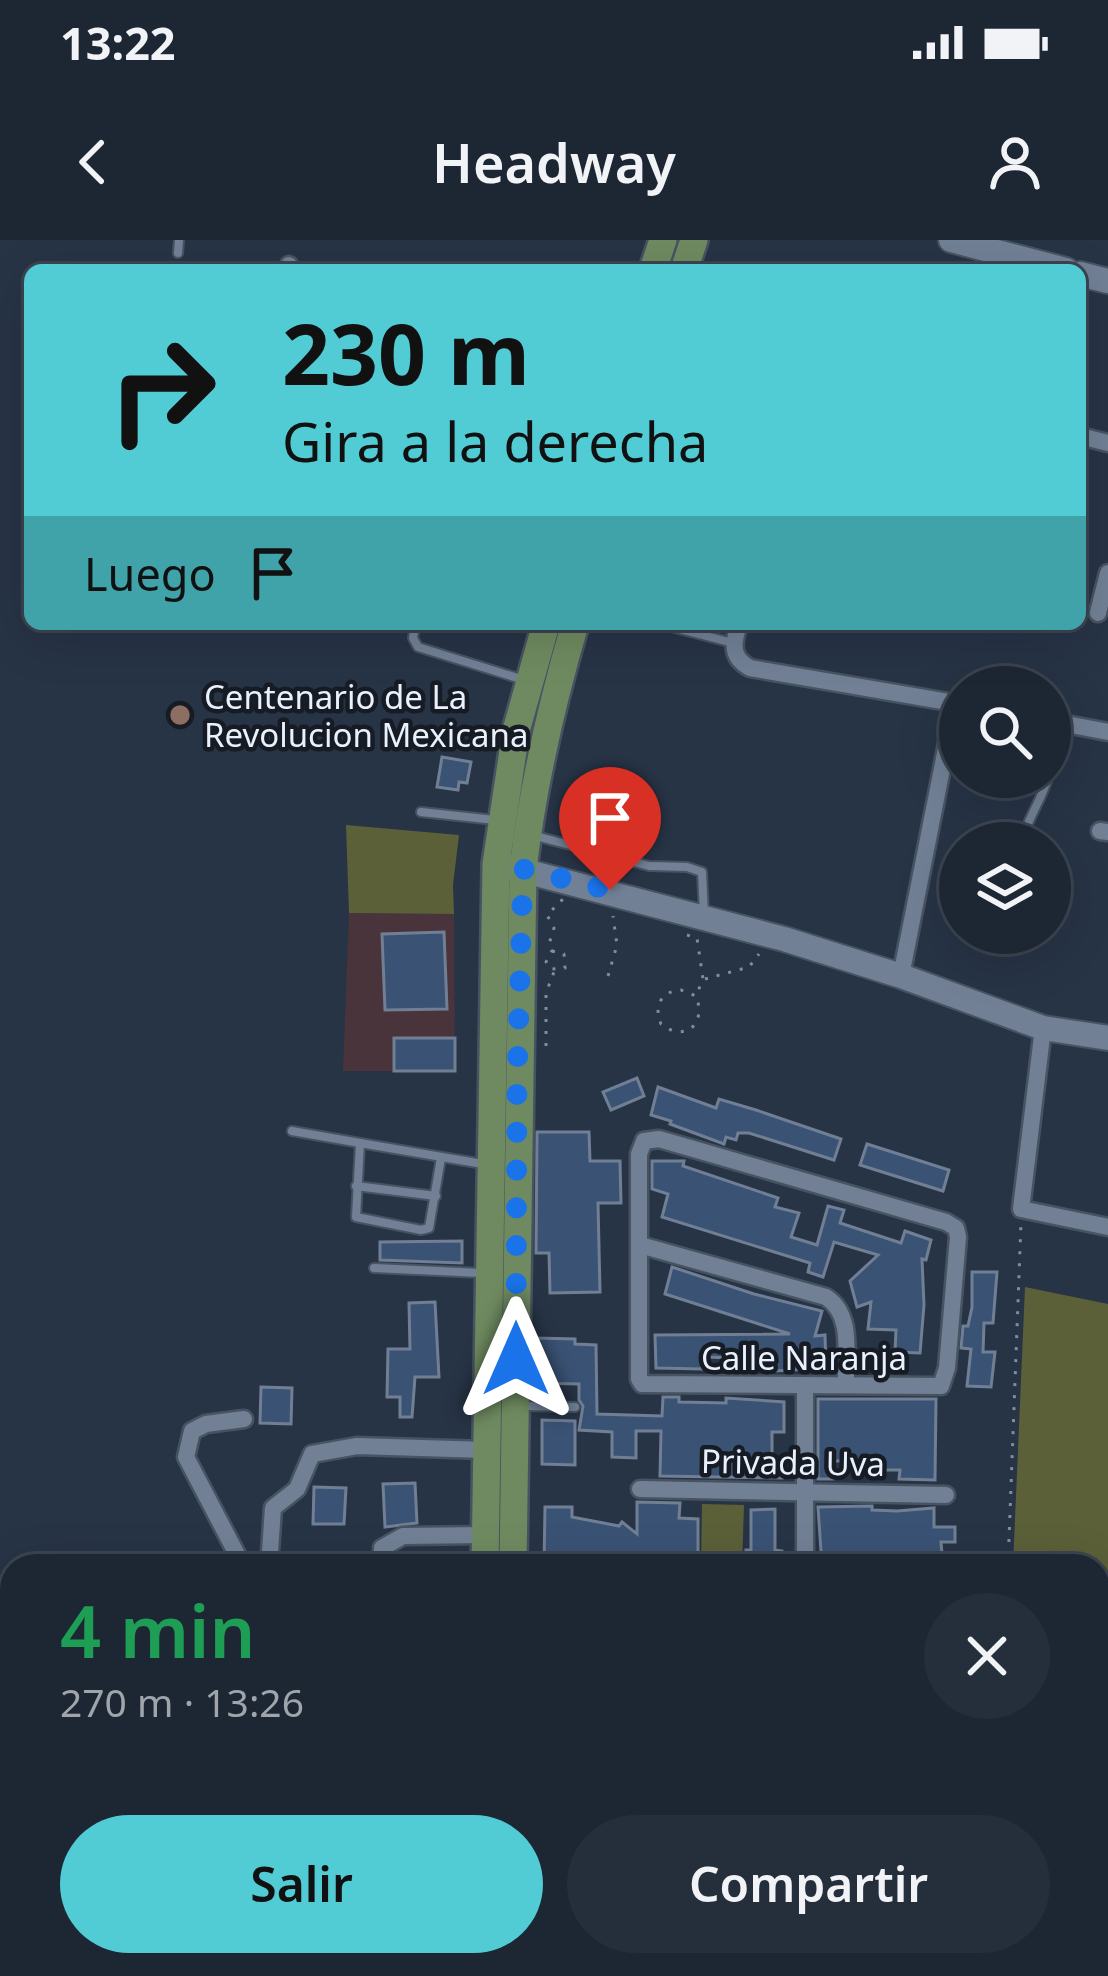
<!DOCTYPE html>
<html lang="es">
<head>
<meta charset="utf-8">
<style>
	body { margin:0; font-family:"Noto Sans",sans-serif; background:#252f3c; color:#f1f3f6; height:100vh; display:flex; flex-direction:column; font-size:45px; white-space:nowrap }
	* { box-sizing:border-box; margin:0 }
	p { font-size:39px; color:#a0a5ac }
	.icon { flex:none; width:66px; height:66px; fill:none; stroke:currentColor; stroke-width:2; stroke-linecap:round; stroke-linejoin:round }
	.map { position:relative; flex:1; overflow:hidden }
	.sheet { position:absolute; left:0px; top:1314px; width:1110px; height:423px; display:flex; flex-direction:column; background:#1d2734; border-radius:36px 36px 0 0; box-shadow:0 12px 48px #0002,0 0 0 3px #3b444f }
	.sheet>* { flex:none }
	.hud { position:absolute; left:24px; top:24px; width:1062px; height:366px; border-radius:18px; box-shadow:0 12px 48px #0002,0 0 0 3px #3b444f; background:#51ccd5; color:#111; overflow:hidden }
	.buttons { position:absolute; left:939px; top:426px; display:grid; gap:24px }
	.buttons a { display:grid; place-items:center; width:132px; height:132px; border-radius:50%; background:#1d2734; box-shadow:0 12px 48px #0002,0 0 0 3px #3b444f; font-size:60px }
	.pin { position:absolute; display:grid; place-items:center; width:102px; height:102px; color:#fff; margin:-123px -51px; border-radius:50% 50% 50% 0; rotate:-45deg; box-shadow:0 0 12px #0007 }
	.pin .icon { rotate:45deg }
	.me { position:absolute; width:132px; margin:-66px; rotate:0deg; stroke-linejoin:round; filter:drop-shadow(0 0 9px #0008) }
	.turn { display:flex; align-items:center; gap:42px; height:252px; padding:0 60px; font-size:54px }
	.turn .icon { width:156px; height:156px; stroke-width:2.5 }
	.turn b { display:block; font-size:84px; line-height:102px }
	.then { display:flex; align-items:center; height:114px; padding:0 60px; background:#0003; gap:24px; font-size:45px }
	.round { display:grid; place-items:center; flex:none; width:126px; height:126px; border-radius:63px; background:#252f3c }
	.summary { display:flex; align-items:center; justify-content:space-between; height:204px; padding:0 60px }
	h1 { font-size:72px; font-weight:600; line-height:90px; color:#1e9e55 }
	.primary-button { display:flex; gap:24px; margin-top:auto; padding:24px 60px }
	.primary-button a { flex:1; height:138px; border-radius:72px; background:#51ccd5; color:#111; font-size:48px; font-weight:600; line-height:138px; text-align:center }
	.primary-button a+a { background:#252f3c; color:#f1f3f6 }
	.status { display:flex; justify-content:space-between; align-items:center; height:84px; padding:0 60px; background:#1d2734; direction:ltr }
	.status svg { height:33px; fill:currentColor }
	header { display:flex; justify-content:space-between; align-items:center; height:156px; padding:0 60px; background:#1d2734; font-size:54px; font-weight:600 }
	.map>svg:first-child { display:block }
</style>
</head>
<body>
<div class="status"><b>13:22</b><svg viewBox="0 0 49 12"><path d="M0 12V9h3v3zM5 12V6h3v6zM10 12V3h3v9zM15 12V0h3v12zM26 1h20v11H26zM47 4h2v5h-2z"/></svg></div>
<header><svg class="icon" aria-label="back" viewBox="0 0 24 24"><path d="M15 5l-7 7 7 7"/></svg>Headway<svg class="icon" aria-label="person" viewBox="0 0 24 24"><circle cx="12" cy="8" r="4"/><path d="M4 21q1-7 8-7t8 7"/></svg></header>
<div class="map">
<svg width="1108" height="1736" viewBox="0 0 1108 1736">
	<rect width="100%" height="100%" fill="#273446"/>
	<polygon fill="#48343a" points="349,673 454,674 455,831 343,831"/>
	<g fill="#5b6039">
		<polygon points="346,585 459,595 453,645 454,674 349,673"/>
		<polygon points="1025,1047 1108,1064 1108,1736 997,1736 997,1725 1098,1725 1098,1326 1013,1326"/>
		<polygon points="702,1264 744,1265 742,1326 701,1326"/>
	</g>
	<g fill="#3a5274" stroke="#707f94" stroke-width="3">
		<polygon points="442,517 471,522 467,543 459,542 458,550 437,547"/>
		<polygon points="444,692 447,769 385,770 382,694"/>
		<rect x="394" y="798" width="61" height="33"/>
		<polygon points="637,838 644,856 611,870 603,852"/>
		<polygon points="658,847 716,868 719,859 756,870 841,899 834,920 749,893 738,893 736,900 726,897 724,904 670,884 671,881 651,875"/>
		<polygon points="537,892 589,892 590,921 620,921 621,963 598,963 600,1052 550,1053 549,1013 536,1013"/>
		<polygon points="867,904 949,930 943,951 860,925"/>
		<polygon points="652,921 684,921 683,926 778,958 775,967 799,973 791,997 817,1005 828,966 844,970 840,983 901,1003 905,991 931,1000 926,1020 922,1019 924,1065 920,1113 895,1112 896,1090 868,1089 871,1062 857,1067 850,1041 878,1015 834,1002 823,1037 808,1032 810,1023 662,977 668,954 652,949"/>
		<polygon points="462,1001 462,1023 380,1020 380,1002"/>
		<polygon points="672,1027 754,1054 822,1071 815,1096 825,1095 826,1128 776,1131 776,1119 702,1117 702,1129 656,1128 655,1095 790,1094 665,1054"/>
		<polygon points="972,1032 997,1032 993,1083 984,1083 983,1112 995,1112 991,1147 967,1146 971,1109 961,1108 963,1086 968,1086 972,1067"/>
		<polygon points="435,1062 439,1137 415,1137 412,1177 400,1177 400,1157 387,1157 388,1109 410,1109 409,1063"/>
		<polygon points="534,1098 575,1099 575,1104 596,1105 597,1174 662,1176 663,1157 679,1157 679,1162 726,1163 726,1158 784,1162 784,1192 772,1192 772,1221 782,1221 782,1238 660,1236 661,1191 636,1191 636,1218 612,1217 612,1192 579,1190 583,1166 579,1160 579,1144 534,1143"/>
		<polygon points="261,1147 292,1148 291,1184 260,1183"/>
		<polygon points="818,1159 936,1159 935,1240 899,1239 900,1230 854,1230 854,1221 833,1221 833,1239 818,1239"/>
		<polygon points="542,1180 575,1181 575,1225 542,1224"/>
		<polygon points="415,1243 417,1283 385,1287 383,1244"/>
		<polygon points="314,1247 346,1248 344,1284 313,1284"/>
		<polygon points="637,1262 680,1263 679,1278 698,1279 698,1326 605,1326 601,1319 572,1319 572,1326 544,1326 545,1267 572,1267 572,1277 619,1286 622,1282 637,1294"/>
		<polygon points="872,1266 872,1270 897,1271 934,1268 934,1287 955,1287 955,1302 941,1302 943,1326 822,1326 818,1267"/>
		<polygon points="775,1269 775,1310 782,1311 782,1326 746,1326 746,1310 751,1310 751,1270"/>
	</g>
	<g fill="none" stroke-linecap="round" stroke-linejoin="round">
		<defs>
			<g id="lane">
				<polyline points="178,13 179,0"/>
				<polyline points="415,384 413,398 418,407 521,439"/>
				<polyline points="660,384 733,403"/>
				<polyline points="1050,527 1056,484"/>
				<polyline points="421,572 495,580"/>
				<polyline points="532,595 649,626 687,627 702,632 704,675"/>
				<path d="M1022,603c4,-24 20,-42 26,-66"/>
				<polyline points="292,891 360,903"/>
				<polyline points="441,918 429,988 421,990 356,977 360,903 483,924"/>
				<polyline points="356,946 436,956"/>
				<polyline points="374,1028 481,1033"/>
				<polyline points="522,1166 575,1167"/>
			</g>
			<g id="street">
				<polyline points="288,30 289,25"/>
				<polyline points="1080,196 1108,203"/>
				<polyline points="1098,373 1108,333"/>
				<path d="M739,384c-6,19 -9,33 11,44l210,36"/>
				<polyline points="1050,481 1108,492"/>
				<polyline points="1100,591 1108,592"/>
				<polyline points="901,736 955,463"/>
				<polyline points="1043,788 1021,969 1108,987"/>
				<polygon points="659,899 946,982 956,988 958,997 947,1128 941,1146 642,1144 639,1139 639,914 644,901"/>
				<path d="M640,1005l186,52c28,18 19,58 20,88"/>
				<polyline points="640,1249 946,1255"/>
				<polyline points="243,1326 186,1217 192,1191 206,1184 244,1179"/>
				<polyline points="269,1326 273,1268 297,1249 312,1214 357,1206 486,1210"/>
				<polyline points="382,1326 382,1308 403,1296 485,1295"/>
				<polyline points="805,1326 805,1146"/>
				<polyline points="289,1736 289,1725"/>
				<polyline points="801,1736 801,1725"/>
			</g>
			<g id="secondary">
				<polyline points="951,0 1066,30"/>
				<polyline points="1080,34 1108,41"/>
				<polyline points="506,626 784,699 901,736 1043,788 1108,798"/>
				<polyline points="0,1650 12,1648"/>
			</g>
			<g id="primary">
				<polyline points="653,30 663,0"/>
				<polyline points="684,30 694,0"/>
				<polyline points="485,1326 496,624 516,491 546,384"/>
				<path d="M513,1326l10,-697c10,-85 28,-163 52,-245"/>
				<polyline points="483,1725 483,1736"/>
				<polyline points="510,1736 510,1725"/>
			</g>
			<g id="highway">
				<polyline points="0,1545 12,1555"/>
				<polyline points="17,1736 45,1725"/>
			</g>
		</defs>
		<use href="#lane" stroke="#485362" stroke-width="12"/>
		<use href="#street" stroke="#485362" stroke-width="21"/>
		<use href="#secondary" stroke="#485362" stroke-width="28"/>
		<use href="#primary" stroke="#485362" stroke-width="32"/>
		<use href="#highway" stroke="#485362" stroke-width="34"/>
		<g stroke="#828d9c" stroke-width="3" stroke-dasharray="3 9" stroke-linecap="butt">
			<path d="M687,695l10,3 6,41 -7,17 -15,-6c-19,1 -28,15 -20,34 24,19 46,0 35,-28"/>
			<polyline points="552,711 564,714 565,728 551,729 546,722 552,711 549,704 554,688 547,675 563,659"/>
			<polyline points="608,736 617,705 613,676"/>
			<polyline points="705,739 749,727 759,714"/>
			<polyline points="546,806 546,753 554,732"/>
			<polyline points="1008,1326 1021,983"/>
			<polyline points="990,1736 990,1725"/>
		</g>
		<use href="#lane" stroke="#718095" stroke-width="8"/>
		<use href="#street" stroke="#718095" stroke-width="16"/>
		<use href="#secondary" stroke="#718095" stroke-width="24"/>
		<use href="#primary" stroke="#6f8a60" stroke-width="27"/>
		<use href="#highway" stroke="#6e913c" stroke-width="30"/>
	</g>
	<g fill="none" stroke-linecap="round" stroke-linejoin="round">
		<polyline stroke="#1a73e8" stroke-width="21" stroke-dasharray="0 37.8" points="516,1119 517,838 523,629 610,650"/>
	</g>
	<circle fill="#8d6e63" stroke="#161b24" stroke-width="4.5" cx="180" cy="475" r="12"/>
	<g text-anchor="middle" dominant-baseline="central" stroke-width="9" stroke-linejoin="round" paint-order="stroke">
		<g font-size="33" fill="#e8f1fd" stroke="#161b24" text-anchor="start">
			<text x="204" y="456">Centenario de La<tspan x="204" dy="38">Revolucion Mexicana</tspan></text>
		</g>
		<g font-size="33" fill="#e8f1fd" stroke="#161b24">
			<text x="804" y="1117">Calle Naranja</text>
			<text transform="translate(793 1222) rotate(1)">Privada Uva</text>
		</g>
	</g>
</svg>
<div class="buttons">
<a><svg class="icon" aria-label="search" viewBox="0 0 24 24"><circle cx="10" cy="10" r="6"/><path d="M15 15l6 6"/></svg></a>
<a><svg class="icon" aria-label="layers" viewBox="0 0 24 24"><path d="M12 4l9 5-9 5-9-5zM3 14l9 5 9-5"/></svg></a>
</div>
<div class="pin" style="left:610px;top:650px;background:#d93025"><svg class="icon" aria-label="arrive" viewBox="0 0 24 24"><path d="M6 21V4h12l-3 4 3 4H6"/></svg></div>
<svg class="me" style="left:516px;top:1119px" viewBox="-20 -20 40 40"><path d="M0-17L14 15 0 8-14 15z" fill="#1a73e8" stroke="#fff" stroke-width="4"/></svg>
<div class="hud">
<div class="turn"><svg class="icon" aria-label="right" viewBox="0 0 24 24"><path d="M7 20v-9h11M14 6l5 5-5 5"/></svg><div><b>230 m</b>Gira a la derecha</div></div>
<div class="then">Luego<svg class="icon" aria-label="arrive" viewBox="0 0 24 24"><path d="M6 21V4h12l-3 4 3 4H6"/></svg></div>
</div>
<section class="sheet">
<div class="summary"><div><h1>4 min</h1><p>270 m · 13:26</p></div><a class="round"><svg class="icon" aria-label="close" viewBox="0 0 24 24"><path d="M6 6l12 12M18 6L6 18"/></svg></a></div>
<div class="primary-button"><a>Salir</a><a>Compartir</a></div>
</section>
</div>
</body>
</html>
